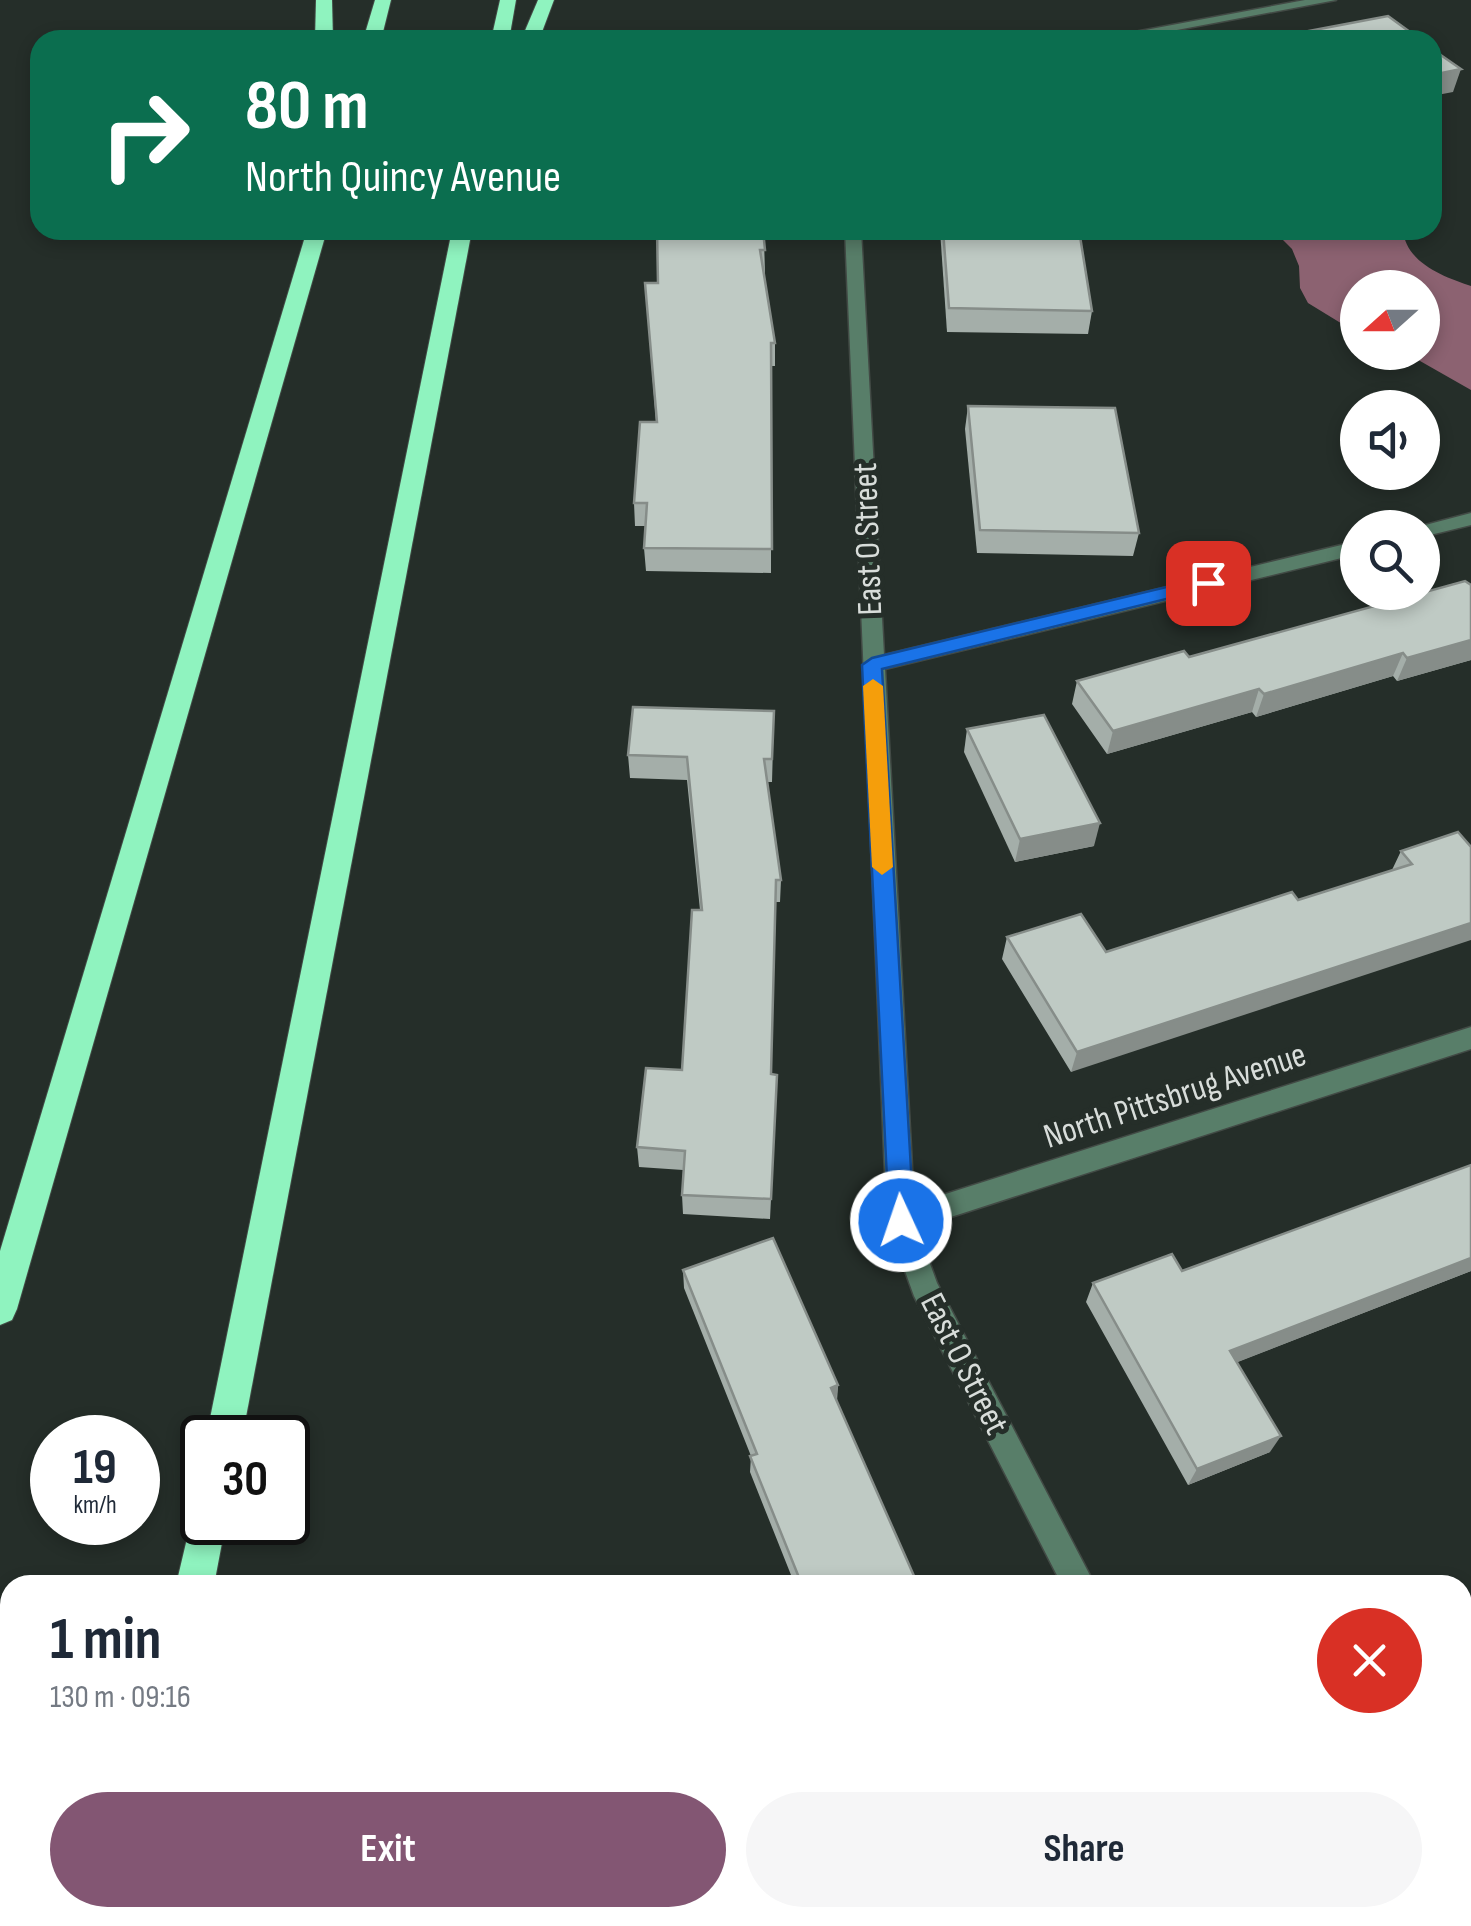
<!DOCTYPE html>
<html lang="en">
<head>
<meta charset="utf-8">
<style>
	body { margin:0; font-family:"Sofia Sans Condensed",sans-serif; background:#f6f6f7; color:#1f2937; height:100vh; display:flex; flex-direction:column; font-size:38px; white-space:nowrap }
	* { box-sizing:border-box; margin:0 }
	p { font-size:32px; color:#747a83 }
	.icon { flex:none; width:55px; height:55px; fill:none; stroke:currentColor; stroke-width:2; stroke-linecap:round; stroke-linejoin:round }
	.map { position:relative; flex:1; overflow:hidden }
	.sheet { position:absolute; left:0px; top:1575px; width:1472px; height:352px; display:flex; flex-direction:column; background:#fff; border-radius:30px 30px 0 0; box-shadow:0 5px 15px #0003 }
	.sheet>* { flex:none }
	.guide { position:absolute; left:30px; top:30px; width:1412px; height:210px; border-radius:30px; box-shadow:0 5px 15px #0003; background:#0b6e4f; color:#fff; overflow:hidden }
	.needle { width:65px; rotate:249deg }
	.fabs { position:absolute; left:1340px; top:270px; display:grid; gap:20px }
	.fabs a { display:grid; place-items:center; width:100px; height:100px; border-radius:50%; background:#fff; box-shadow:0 5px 15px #0003; font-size:50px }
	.speed { position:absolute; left:30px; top:1415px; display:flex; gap:20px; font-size:50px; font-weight:700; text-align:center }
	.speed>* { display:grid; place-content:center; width:130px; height:130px; border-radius:50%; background:#fff; box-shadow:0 5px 15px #0003; line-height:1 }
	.speed small { font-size:25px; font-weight:400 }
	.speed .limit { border:5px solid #111; border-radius:15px; background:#fff; color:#111 }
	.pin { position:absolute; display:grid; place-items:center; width:85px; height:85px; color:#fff; margin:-42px; border-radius:20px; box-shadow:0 5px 15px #0006 }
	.me { position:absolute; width:110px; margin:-55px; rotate:357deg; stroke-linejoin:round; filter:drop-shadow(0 0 8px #0008) }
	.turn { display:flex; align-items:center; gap:35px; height:210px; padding:0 50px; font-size:45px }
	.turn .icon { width:130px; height:130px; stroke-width:2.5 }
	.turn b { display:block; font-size:70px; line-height:85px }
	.round { display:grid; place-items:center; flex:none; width:105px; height:105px; border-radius:52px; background:#f6f6f7 }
	.headline { display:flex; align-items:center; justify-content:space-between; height:170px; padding:0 50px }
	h1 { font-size:60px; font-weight:700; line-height:75px }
	.action { display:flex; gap:20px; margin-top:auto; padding:20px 50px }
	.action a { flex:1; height:115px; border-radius:60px; background:#835673; color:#fff; font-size:40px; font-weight:700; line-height:115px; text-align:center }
	.action a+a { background:#f6f6f7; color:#1f2937 }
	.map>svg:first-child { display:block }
</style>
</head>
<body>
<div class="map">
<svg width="1471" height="1926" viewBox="0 0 1471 1926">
	<rect width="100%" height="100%" fill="#252e29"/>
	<path fill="#8c6271" d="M1273,230h130c3,33 41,47 68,56v104l-65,-37 16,-1v-64h-64l-1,45 -49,-30 -8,-15 -1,-22 -7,-17z"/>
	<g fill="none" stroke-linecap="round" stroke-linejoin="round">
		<defs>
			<g id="minor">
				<polygon points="1305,0 1336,0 1124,40 1092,40"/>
				<polygon points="845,230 861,230 884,655 1358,541 1358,554 885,669 914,1204 1471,1027 1471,1049 917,1228 937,1283 1095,1585 1062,1585 914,1296 887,1221"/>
				<polygon points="1471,513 1471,525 1422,537 1422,528 1414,528"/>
				<polygon points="1235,1918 1271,1918 1275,1926 1238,1926"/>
			</g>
			<g id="highway">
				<polygon points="316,0 332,0 333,40 315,40"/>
				<polygon points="375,0 391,0 381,40 363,40"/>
				<polygon points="500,0 516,0 509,40 491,40"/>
				<polygon points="538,0 554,0 539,40 521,40"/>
				<polygon points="307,230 327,230 17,1309 12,1320 0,1325 0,1251"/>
				<polygon points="452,230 472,230 242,1438 206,1438"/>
				<polygon points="202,1505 202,1522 226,1522 214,1585 176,1585 194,1509"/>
				<polygon points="108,1918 150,1918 150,1926 106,1926"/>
			</g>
		</defs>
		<use href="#minor" stroke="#424a45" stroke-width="3"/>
		<use href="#highway" stroke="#424a45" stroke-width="2"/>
		<use href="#minor" fill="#587e69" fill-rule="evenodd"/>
		<use href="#highway" fill="#8ff3bf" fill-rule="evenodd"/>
	</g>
	<g fill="#a4aea9">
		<polygon points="657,230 782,230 782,240 764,240 765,273 763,273 775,343 775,366 771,366 771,573 646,571 644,548 646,526 635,526 634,503 656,422 645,283 658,283"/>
		<polygon points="940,230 1079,230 1092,311 1088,334 947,332"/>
		<polygon points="968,406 1139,533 1133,556 977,553 965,429"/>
		<polygon points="1471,585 1471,660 1397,681 1393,676 1256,717 1252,712 1107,754 1072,704 1077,681 1189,657"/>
		<polygon points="774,711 772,782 767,782 781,880 780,902 776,902 771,1074 777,1075 770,1219 683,1214 682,1195 683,1170 639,1167 637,1147 682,1070 700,910 687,780 630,778 628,755"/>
		<polygon points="967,729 1094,846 1015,862 964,752"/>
		<polygon points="1471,847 1071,1072 1002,959 1007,937 1106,952 1298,900 1392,870 1401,851"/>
		<polygon points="1471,1165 1471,1271 1237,1362 1270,1452 1188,1485 1086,1302 1093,1283 1182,1271"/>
		<polygon points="683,1270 838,1385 837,1401 918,1585 795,1585 750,1472 751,1456 684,1288"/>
		<polygon points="1462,1603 1471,1616 1471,1781 1462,1785"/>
	</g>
	<g fill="#868d89">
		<polygon points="1461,69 1453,92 1432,96 1432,75"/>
		<polygon points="1471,640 1471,660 1397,681 1407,658"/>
		<polygon points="1403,653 1393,676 1256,717 1264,694"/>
		<polygon points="1259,689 1252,712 1107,754 1113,731"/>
		<polygon points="1100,823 1094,846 1015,862 1020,839"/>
		<polygon points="1471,923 1471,940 1071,1072 1077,1052"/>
		<polygon points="1471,1258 1471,1271 1220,1369 1230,1351"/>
		<polygon points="838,1385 836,1402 831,1388"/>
		<polygon points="1281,1436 1270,1452 1188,1485 1197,1469"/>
	</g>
	<g fill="#bfcac4" stroke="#868d89" stroke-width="2.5">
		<polygon points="1388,16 1421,40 1274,40 1272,38"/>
		<polygon points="1432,49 1461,69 1432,75"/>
		<polygon points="657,230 763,230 765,250 760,250 775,343 771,343 772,549 644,548 647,503 634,503 640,422 657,422 645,283 658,283"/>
		<polygon points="943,230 1079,230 1092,311 949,308"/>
		<polygon points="968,406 1115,408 1139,533 980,530"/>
		<polygon points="1465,581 1471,585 1471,640 1407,658 1403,653 1264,694 1259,689 1113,731 1077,681 1184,651 1189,657"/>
		<polygon points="633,707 774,711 772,759 764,759 781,880 776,880 771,1074 777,1075 771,1199 682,1195 685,1151 637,1147 646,1068 682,1070 692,910 702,910 687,757 628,755"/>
		<polygon points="1044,715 1100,823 1020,839 967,729"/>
		<polygon points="1458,832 1471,847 1471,923 1077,1052 1007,937 1081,914 1106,952 1292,892 1298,900 1412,864 1401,851"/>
		<polygon points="1471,1165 1471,1258 1230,1351 1281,1436 1197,1469 1093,1283 1172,1254 1182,1271"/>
		<polygon points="773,1238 838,1385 831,1388 918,1585 802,1585 750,1456 757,1454 683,1270"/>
		<polygon points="1462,1603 1471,1616 1471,1775 1462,1761"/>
		<polygon points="676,1918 778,1918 785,1926 668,1926"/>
	</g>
	<polygon fill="#1a73e8" stroke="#114b97" stroke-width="2.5" points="1208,577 1215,579 1215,587 882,669 914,1221 910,1229 901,1232 892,1229 889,1221 862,665 872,658"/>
	<polygon fill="#f59e0b" points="873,679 883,686 893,867 882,875 872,867 863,686"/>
	<g text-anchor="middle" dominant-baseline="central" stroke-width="10" stroke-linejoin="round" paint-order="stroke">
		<g font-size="35" fill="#d8ddda" stroke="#252e29">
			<text transform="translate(868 539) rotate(-92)">East O Street</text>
			<text transform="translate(1175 1096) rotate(-18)">North Pittsbrug Avenue</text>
			<text transform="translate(964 1364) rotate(63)">East O Street</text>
		</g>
	</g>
</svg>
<div class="fabs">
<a><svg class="needle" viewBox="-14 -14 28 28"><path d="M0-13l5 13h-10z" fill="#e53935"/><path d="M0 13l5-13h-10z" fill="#747a83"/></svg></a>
<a><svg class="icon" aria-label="sound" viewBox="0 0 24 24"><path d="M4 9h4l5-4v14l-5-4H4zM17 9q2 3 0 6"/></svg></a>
<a><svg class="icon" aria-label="search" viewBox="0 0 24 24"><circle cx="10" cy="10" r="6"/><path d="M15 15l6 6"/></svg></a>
</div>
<div class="speed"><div>19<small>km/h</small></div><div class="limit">30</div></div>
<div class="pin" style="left:1208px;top:583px;background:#d93025"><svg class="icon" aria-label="arrive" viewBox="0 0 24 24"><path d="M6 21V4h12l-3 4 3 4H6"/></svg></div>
<svg class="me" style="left:901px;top:1221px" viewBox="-20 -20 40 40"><circle r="17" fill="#1a73e8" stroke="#fff" stroke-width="3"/><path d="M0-11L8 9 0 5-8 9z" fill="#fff"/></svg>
<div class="guide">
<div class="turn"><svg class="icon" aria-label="right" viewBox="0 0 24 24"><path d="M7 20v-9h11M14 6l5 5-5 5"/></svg><div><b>80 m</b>North Quincy Avenue</div></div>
</div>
<section class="sheet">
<div class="headline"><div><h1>1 min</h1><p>130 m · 09:16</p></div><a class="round" style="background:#d93025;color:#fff"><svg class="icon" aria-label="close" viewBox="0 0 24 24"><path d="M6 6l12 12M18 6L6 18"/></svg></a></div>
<div class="action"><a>Exit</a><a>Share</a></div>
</section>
</div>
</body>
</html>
